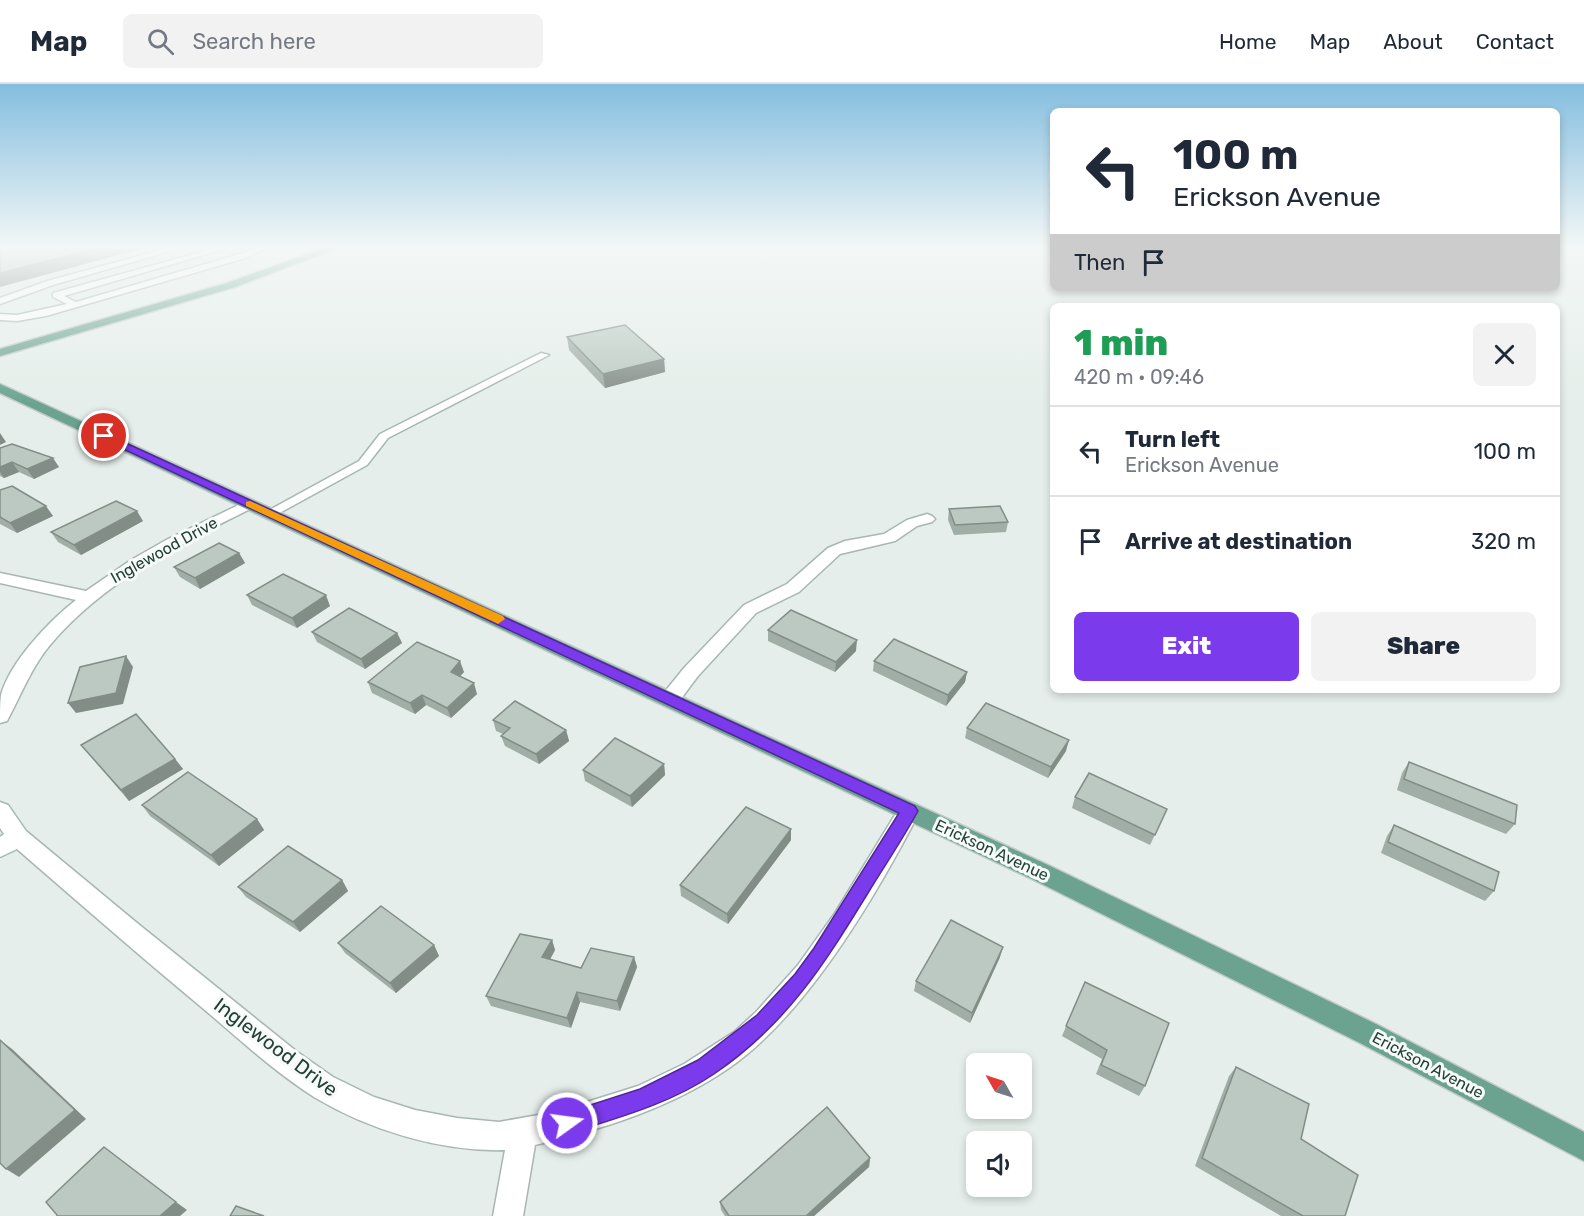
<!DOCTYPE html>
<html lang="en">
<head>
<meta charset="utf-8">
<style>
	body { margin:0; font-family:Rubik,sans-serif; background:#f2f2f3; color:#1f2937; height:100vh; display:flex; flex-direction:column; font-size:22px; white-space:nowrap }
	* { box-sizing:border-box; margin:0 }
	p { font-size:20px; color:#747a83 }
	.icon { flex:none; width:33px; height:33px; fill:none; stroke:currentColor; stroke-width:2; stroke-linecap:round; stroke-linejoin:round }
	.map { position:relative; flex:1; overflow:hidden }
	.panel { position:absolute; left:1050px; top:219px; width:510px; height:390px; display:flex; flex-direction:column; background:#fff; border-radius:9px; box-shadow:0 3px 9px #0003 }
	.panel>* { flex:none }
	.top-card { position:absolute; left:1050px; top:24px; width:510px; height:183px; border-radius:9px; box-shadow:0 3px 9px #0003; background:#fff; color:#1f2937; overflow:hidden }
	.needle { width:39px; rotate:309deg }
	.controls { position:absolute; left:966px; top:969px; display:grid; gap:12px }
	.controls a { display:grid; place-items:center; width:66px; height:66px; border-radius:9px; background:#fff; box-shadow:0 3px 9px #0003; font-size:30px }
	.pin { position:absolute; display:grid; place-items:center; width:51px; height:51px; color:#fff; margin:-26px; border:3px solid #fff; border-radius:50%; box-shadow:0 2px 6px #0007 }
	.me { position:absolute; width:66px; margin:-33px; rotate:76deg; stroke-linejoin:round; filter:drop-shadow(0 0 4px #0008) }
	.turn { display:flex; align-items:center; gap:21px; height:126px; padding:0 24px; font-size:27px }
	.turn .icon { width:78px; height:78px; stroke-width:2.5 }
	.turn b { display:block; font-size:42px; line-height:51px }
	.then { display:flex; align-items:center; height:57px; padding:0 24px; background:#0003; gap:12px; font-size:22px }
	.round { display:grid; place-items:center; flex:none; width:63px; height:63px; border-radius:9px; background:#f2f2f3 }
	.overview { display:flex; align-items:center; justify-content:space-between; height:102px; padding:0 24px }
	h1 { font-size:36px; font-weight:800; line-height:45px; color:#1e9e55 }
	.cta { display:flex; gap:12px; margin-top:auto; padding:12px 24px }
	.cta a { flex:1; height:69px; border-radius:9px; background:#7c3aed; color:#fff; font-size:24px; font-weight:800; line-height:69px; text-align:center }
	.cta a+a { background:#f2f2f3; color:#1f2937 }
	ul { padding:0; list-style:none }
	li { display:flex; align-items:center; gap:18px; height:90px; padding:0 24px; border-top:2px solid #e0e1e3 }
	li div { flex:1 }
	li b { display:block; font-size:22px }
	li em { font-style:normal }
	header { display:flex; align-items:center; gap:36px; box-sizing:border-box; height:84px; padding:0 30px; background:#fff; border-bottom:2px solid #e0e1e3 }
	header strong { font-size:28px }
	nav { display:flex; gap:33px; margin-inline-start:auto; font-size:21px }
	.search { width:420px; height:54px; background:#f2f2f3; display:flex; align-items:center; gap:15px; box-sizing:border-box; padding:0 21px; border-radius:9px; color:#747a83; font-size:22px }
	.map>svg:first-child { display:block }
</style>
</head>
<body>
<header>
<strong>Map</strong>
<div class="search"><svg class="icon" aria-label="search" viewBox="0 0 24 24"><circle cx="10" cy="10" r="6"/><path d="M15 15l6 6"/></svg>Search here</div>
<nav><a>Home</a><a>Map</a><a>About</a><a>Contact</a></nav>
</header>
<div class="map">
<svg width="1584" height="1132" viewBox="0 0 1584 1132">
	<rect width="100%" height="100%" fill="#e5eeea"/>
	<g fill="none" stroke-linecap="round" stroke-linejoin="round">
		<defs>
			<g id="service">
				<polygon points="176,162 188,162 53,201 0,220 0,214 47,197"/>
				<polygon points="207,162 218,162 224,165 64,212 76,218 243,169 259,162 269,162 249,173 46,232 17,237 0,236 0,230 17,231 67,220 53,213 53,209 212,165"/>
				<polygon points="541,269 549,271 388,354 367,381 274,432 266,432 264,429 359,377 380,350"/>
			</g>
			<g id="minor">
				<path d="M249,416l7,4 -2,3c-74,37 -150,74 -204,138 -19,23 -29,50 -43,76l-7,2c0,-9 0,-20 1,-28 9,-33 48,-74 75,-95l-76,-17v-10l86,18 45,-31 37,-21z"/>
				<polygon points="927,430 932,432 935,435 932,438 917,442 895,457 840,470 799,508 756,529 698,592 677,620 663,620 660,615 663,610 684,584 744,521 787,500 828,464 845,457 884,450 907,436"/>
				<path d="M0,718l8,3 18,26 111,92 159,128 37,26 41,20 41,13 42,8 42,4 56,-10 83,-26 46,-22 50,-32 22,-20 42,-47 37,-52 66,-108 8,-3 8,3 3,6c-44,85 -112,202 -191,257 -58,40 -126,61 -194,77l-12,71h-30l12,-66c-64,2 -136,-20 -191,-53 -43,-27 -81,-64 -121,-97 -59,-49 -117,-100 -176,-151l-17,8v-20l4,-3 -4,-6z"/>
			</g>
			<g id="primary">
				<polygon points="330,162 343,162 235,203 0,272 0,265 227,199"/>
				<polygon points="0,300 1048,781 1376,940 1584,1048 1584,1077 1358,958 1032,795 0,309"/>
			</g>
		</defs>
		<use href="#service" stroke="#a7b7b1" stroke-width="3"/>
		<use href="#minor" stroke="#a7b7b1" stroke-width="3"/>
		<use href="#primary" stroke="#c2cac7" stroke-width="3"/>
		<use href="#service" fill="#fff" fill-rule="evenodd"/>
		<use href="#minor" fill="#fff" fill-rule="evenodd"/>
		<use href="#primary" fill="#6ba390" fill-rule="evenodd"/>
	</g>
	<g fill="#a1ada7">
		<polygon points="567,253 664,275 665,288 605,304 569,266"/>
		<polygon points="0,364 59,383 34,395 19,388 4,394 0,392"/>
		<polygon points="0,406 53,432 17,449 0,440"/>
		<polygon points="949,425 1008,438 1006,448 954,451 948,436"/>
		<polygon points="143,437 81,471 58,458 51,448"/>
		<polygon points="239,469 245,479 200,505 180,493 174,483"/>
		<polygon points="247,511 330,522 297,544 252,521"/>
		<polygon points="768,546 856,567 835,588 768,557"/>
		<polygon points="312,548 397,549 402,559 365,585 317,558"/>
		<polygon points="874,577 967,588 965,598 946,622 873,587"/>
		<polygon points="464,588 460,592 477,610 451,634 426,621 415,630 372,609 368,598"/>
		<polygon points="493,636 566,646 569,657 539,680 505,662 501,652 503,650 496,647"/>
		<polygon points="967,644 1066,667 1048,694 965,654"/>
		<polygon points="81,661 175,675 183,685 129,717"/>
		<polygon points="1409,678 1515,740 1506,750 1397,706 1402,689"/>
		<polygon points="664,680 665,691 632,723 585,697 583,686"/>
		<polygon points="1075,713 1167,725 1150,761 1072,724"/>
		<polygon points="142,721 257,735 264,746 219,782 150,732"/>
		<polygon points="1394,741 1494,807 1485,817 1381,769 1387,752"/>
		<polygon points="791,745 791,756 728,840 681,812 680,801"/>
		<polygon points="342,796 348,807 300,848 246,813 238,803"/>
		<polygon points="552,856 555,866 550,875 581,884 634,873 637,883 620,927 580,918 571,944 491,922 486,912"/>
		<polygon points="338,859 434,861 439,872 396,909 345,869"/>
		<polygon points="1000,873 970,939 914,907 916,897"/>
		<polygon points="1085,898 1145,1002 1139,1012 1096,990 1102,975 1062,952"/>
		<polygon points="1236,983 1301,1055 1345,1132 1281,1132 1195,1082 1229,992"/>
		<polygon points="870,1074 869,1083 814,1132 725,1132 721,1126 720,1118"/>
	</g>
	<g fill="#838d88">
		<polygon points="104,162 152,162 0,203 0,189"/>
		<polygon points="664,275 665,288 605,304 603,290"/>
		<polygon points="0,349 6,358 0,361"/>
		<polygon points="53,374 59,383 34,395 27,385"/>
		<polygon points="12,378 19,388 4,394 0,388 0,383"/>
		<polygon points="46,422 53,432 17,449 10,439"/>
		<polygon points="137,427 143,437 81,471 74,461"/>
		<polygon points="239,469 245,479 200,505 195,494"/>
		<polygon points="326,511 330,522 297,544 292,534"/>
		<polygon points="397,549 402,559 365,585 361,575"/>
		<polygon points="857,556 856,567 835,588 836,578"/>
		<polygon points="126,572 133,583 123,620 76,629 68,619"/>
		<polygon points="460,577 464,588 454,599 451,588"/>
		<polygon points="967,588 965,598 946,622 948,611"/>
		<polygon points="474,599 477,610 451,634 447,624"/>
		<polygon points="422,611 426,621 415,630 410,619"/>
		<polygon points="566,646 569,657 539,680 536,670"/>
		<polygon points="1069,656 1066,667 1048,694 1051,683"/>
		<polygon points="175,675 183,685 129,717 121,706"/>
		<polygon points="664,680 665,691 632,723 630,712"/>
		<polygon points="257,735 264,746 219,782 211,771"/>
		<polygon points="791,745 791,756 728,840 727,830"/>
		<polygon points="342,796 348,807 300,848 293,838"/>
		<polygon points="552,856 555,866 546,883 542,873"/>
		<polygon points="434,861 439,872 396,909 390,899"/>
		<polygon points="1003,863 1000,873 970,939 972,929"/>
		<polygon points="634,873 637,883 620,927 617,917"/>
		<polygon points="577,908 580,918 571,944 567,934"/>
		<polygon points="0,956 12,965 86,1035 19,1093 6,1085"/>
		<polygon points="870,1074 869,1083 814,1132 806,1132"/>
		<polygon points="176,1118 187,1126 180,1132 160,1132"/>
	</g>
	<g fill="#bbc9c2" stroke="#838d88" stroke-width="1.5">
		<polygon points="0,162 104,162 0,189"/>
		<polygon points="625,241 664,275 603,290 567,253"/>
		<polygon points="12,360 53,374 27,385 12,378 0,383 0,364"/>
		<polygon points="12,402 46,422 10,439 0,433 0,406"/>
		<polygon points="116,417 137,427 74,461 51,448"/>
		<polygon points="1000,422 1008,438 955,441 949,425"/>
		<polygon points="219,459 239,469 195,494 174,483"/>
		<polygon points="283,490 326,511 292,534 247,511"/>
		<polygon points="349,524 397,549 361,575 312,548"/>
		<polygon points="791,526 857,556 836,578 768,546"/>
		<polygon points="894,555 967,588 948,611 874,577"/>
		<polygon points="417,558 460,577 451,588 474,599 447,624 422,611 410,619 368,598"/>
		<polygon points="126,572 116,609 68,619 80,583"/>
		<polygon points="515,617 566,646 536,670 501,652 510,644 493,636"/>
		<polygon points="986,619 1069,656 1051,683 967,644"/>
		<polygon points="136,630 175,675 121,706 81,661"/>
		<polygon points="615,654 664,680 630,712 583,686"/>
		<polygon points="1409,678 1517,721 1515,740 1404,695"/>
		<polygon points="188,688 257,735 211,771 142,721"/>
		<polygon points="1089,689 1167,725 1155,751 1075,713"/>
		<polygon points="746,723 791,745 727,830 680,801"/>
		<polygon points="1394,741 1499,788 1494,807 1388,758"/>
		<polygon points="288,762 342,796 293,838 238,803"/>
		<polygon points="381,822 434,861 390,899 338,859"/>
		<polygon points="951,836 1003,863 972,929 916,897"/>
		<polygon points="520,850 552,856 542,873 581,884 591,864 634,873 617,917 577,908 567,934 486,912"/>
		<polygon points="1085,898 1169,939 1145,1002 1101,981 1107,966 1066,942"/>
		<polygon points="0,956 75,1026 6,1085 0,1079"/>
		<polygon points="1236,983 1309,1020 1301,1055 1358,1091 1345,1132 1303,1132 1202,1074"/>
		<polygon points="827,1023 870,1074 806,1132 729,1132 720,1118"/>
		<polygon points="104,1063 176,1118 160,1132 57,1132 57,1131 46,1118"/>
		<polygon points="236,1122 264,1132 230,1132"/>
	</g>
	<linearGradient id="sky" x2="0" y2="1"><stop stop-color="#84bedf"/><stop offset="0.51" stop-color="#f3f7f6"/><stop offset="1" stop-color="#f3f7f6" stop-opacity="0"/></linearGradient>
	<rect width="1584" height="320" fill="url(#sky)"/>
	<path fill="#7c3aed" stroke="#51269a" stroke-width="1.5" d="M104,349l811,373 3,5c-15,28 -33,54 -50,82 -45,73 -81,131 -154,181 -44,30 -97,44 -147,60l-8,-3 -3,-8 3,-8 81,-26 58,-29 59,-45 38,-41 19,-26 85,-135 -799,-375 -1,-2z"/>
	<polygon fill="#f59e0b" points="250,417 503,532 505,535 498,540 494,538 246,422 246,418"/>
	<g text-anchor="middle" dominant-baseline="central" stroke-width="6" stroke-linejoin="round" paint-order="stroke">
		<g font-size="16" fill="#244137" stroke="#f6faf8">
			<text transform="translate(164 466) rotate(-29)">Inglewood Drive</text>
			<text transform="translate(992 766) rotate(25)">Erickson Avenue</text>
			<text transform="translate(1428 981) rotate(28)">Erickson Avenue</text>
		</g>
		<g font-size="20" fill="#244137" stroke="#f6faf8">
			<text transform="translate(276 963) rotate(37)">Inglewood Drive</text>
		</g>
	</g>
</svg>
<div class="controls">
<a><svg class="needle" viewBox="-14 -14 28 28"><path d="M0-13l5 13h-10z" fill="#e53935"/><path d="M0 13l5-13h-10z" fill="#747a83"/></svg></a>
<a><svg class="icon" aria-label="sound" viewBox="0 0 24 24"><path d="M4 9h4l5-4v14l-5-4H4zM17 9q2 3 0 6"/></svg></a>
</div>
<div class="pin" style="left:104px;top:352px;background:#d93025"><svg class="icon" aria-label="arrive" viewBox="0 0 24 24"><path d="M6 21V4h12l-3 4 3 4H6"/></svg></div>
<svg class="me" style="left:567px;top:1039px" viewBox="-20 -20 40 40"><circle r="17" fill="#7c3aed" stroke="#fff" stroke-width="3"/><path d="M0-11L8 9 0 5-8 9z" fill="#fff"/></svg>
<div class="top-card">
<div class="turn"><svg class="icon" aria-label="left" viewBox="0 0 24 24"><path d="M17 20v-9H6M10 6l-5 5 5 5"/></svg><div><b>100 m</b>Erickson Avenue</div></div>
<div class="then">Then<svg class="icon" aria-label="arrive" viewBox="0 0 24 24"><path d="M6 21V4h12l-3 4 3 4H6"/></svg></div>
</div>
<section class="panel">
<div class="overview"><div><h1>1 min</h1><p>420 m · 09:46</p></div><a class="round"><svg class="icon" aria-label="close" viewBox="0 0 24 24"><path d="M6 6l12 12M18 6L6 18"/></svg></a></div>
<ul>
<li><svg class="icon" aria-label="left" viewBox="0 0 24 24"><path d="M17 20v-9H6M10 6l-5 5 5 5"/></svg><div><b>Turn left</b><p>Erickson Avenue</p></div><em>100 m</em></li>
<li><svg class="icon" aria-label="arrive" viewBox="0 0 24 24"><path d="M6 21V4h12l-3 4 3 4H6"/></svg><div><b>Arrive at destination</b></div><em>320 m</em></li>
</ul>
<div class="cta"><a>Exit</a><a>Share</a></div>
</section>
</div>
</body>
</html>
